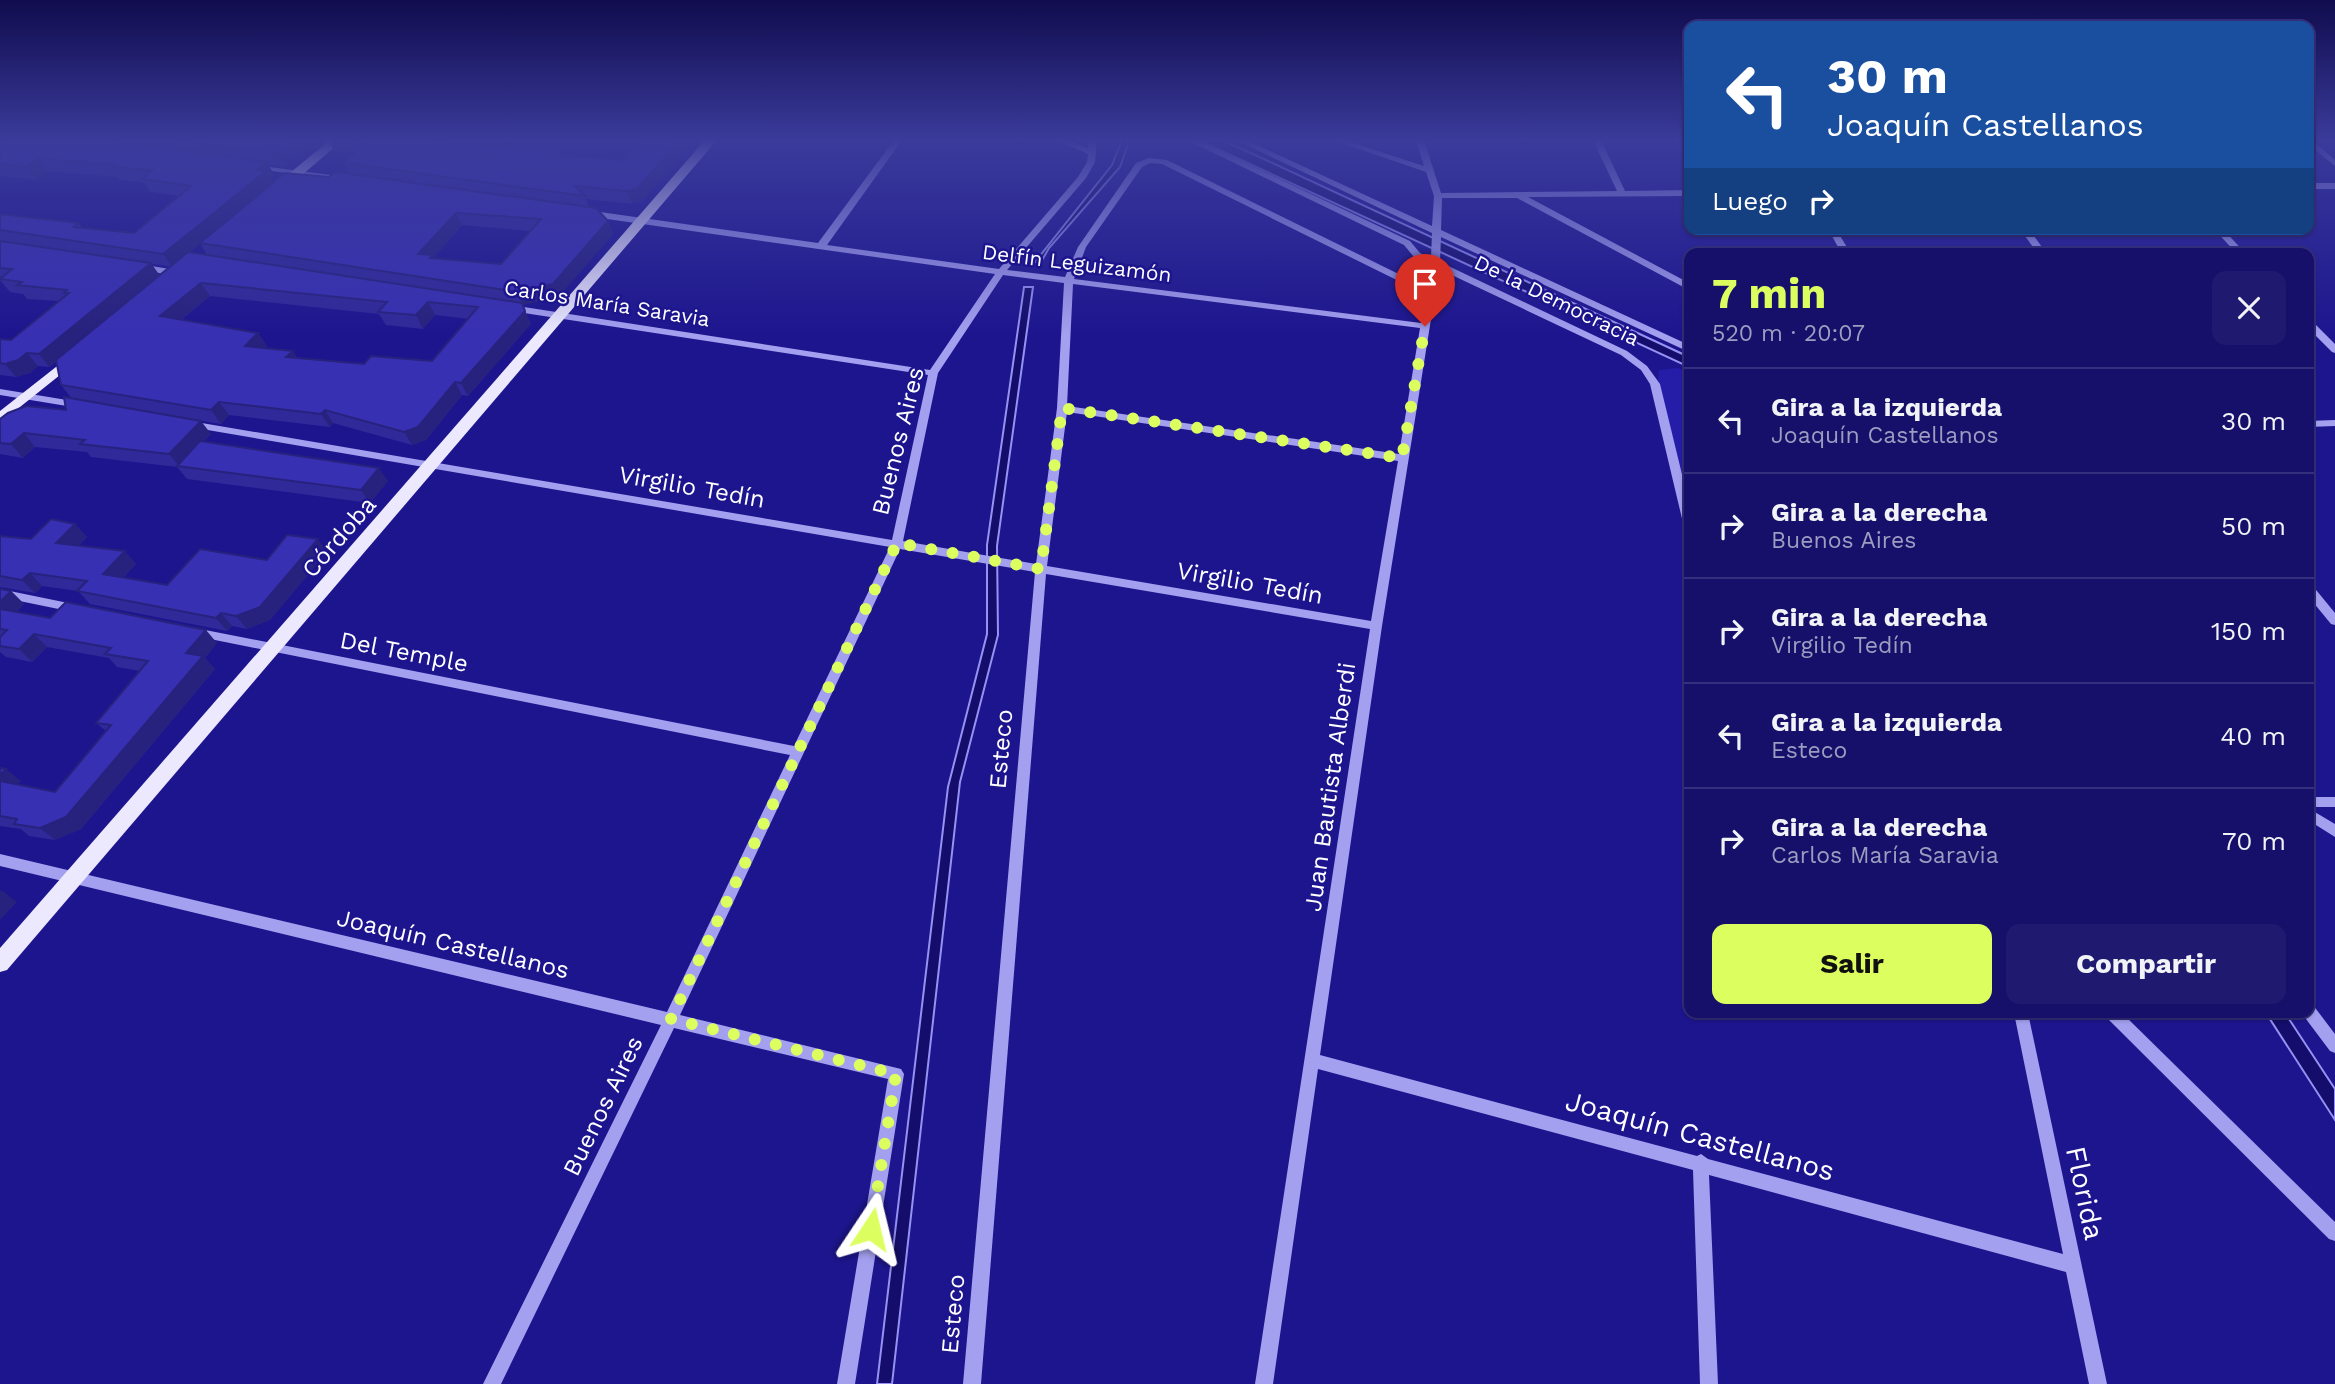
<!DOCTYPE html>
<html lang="es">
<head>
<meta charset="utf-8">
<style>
	body { margin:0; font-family:"Work Sans",sans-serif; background:#1f1970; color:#f1f3f6; height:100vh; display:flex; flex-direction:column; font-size:26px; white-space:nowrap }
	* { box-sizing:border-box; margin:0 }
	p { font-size:23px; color:#9e9dc1 }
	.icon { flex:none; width:38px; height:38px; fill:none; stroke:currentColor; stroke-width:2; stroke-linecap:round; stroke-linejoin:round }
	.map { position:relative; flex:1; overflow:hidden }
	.drawer { position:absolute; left:1684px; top:248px; width:630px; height:770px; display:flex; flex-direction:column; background:#16106a; border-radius:14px; box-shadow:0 2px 5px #0004,0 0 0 2px #35307e }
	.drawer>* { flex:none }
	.top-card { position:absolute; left:1684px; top:21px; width:630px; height:214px; border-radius:14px; box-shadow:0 2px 5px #0004,0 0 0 2px #35307e; background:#1a4fa0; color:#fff; overflow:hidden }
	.pin { position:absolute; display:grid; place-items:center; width:60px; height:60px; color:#fff; margin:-72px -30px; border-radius:50% 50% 50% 0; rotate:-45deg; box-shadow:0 0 7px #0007 }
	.pin .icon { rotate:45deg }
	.me { position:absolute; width:77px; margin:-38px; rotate:10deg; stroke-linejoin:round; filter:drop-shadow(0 0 5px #0008) }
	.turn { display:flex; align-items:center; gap:24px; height:147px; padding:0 28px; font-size:32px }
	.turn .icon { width:91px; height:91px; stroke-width:2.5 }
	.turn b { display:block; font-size:49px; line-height:60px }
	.then { display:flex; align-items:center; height:66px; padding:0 28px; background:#0003; gap:14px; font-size:26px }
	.round { display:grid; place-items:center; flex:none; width:74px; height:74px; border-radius:14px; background:#1f1970 }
	.overview { display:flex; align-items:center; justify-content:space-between; height:119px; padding:0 28px }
	h1 { font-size:42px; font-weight:700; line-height:52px; color:#dcff5f }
	.primary-button { display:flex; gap:14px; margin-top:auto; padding:14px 28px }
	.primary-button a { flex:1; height:80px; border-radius:14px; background:#dcff5f; color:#111; font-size:28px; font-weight:700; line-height:80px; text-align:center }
	.primary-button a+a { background:#1f1970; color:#f1f3f6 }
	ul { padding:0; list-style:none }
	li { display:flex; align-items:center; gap:21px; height:105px; padding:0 28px; border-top:2px solid #35307e }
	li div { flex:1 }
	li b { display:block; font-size:26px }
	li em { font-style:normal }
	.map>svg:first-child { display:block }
</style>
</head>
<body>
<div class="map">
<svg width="2335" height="1384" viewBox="0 0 2335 1384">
	<rect width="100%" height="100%" fill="#1d158e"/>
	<polygon fill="#251da8" points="1678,368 1689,373 1689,500 1658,381 1659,370"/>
	<g fill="#140d6b" stroke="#9692f3" stroke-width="2">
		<polygon points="1122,140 1129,141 1120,167 1049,248 1041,262 1035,262 1112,165"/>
		<polygon points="1198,140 1222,140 1253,154 1689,357 1689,367"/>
		<polygon points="1024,287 1033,287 997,546 998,635 960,782 892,1384 877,1384 948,787 987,634 987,545"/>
		<polygon points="2266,1013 2285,1013 2335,1089 2335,1120"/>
	</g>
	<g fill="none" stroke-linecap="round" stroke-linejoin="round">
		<g fill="#a4a0f0" fill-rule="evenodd">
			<path d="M894,140h8l-75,105 172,24 79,-92 9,-15 1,-8 -32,-14h11l21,8 1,-8h8l-2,22 -9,16 -79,92 58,7 13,-30 58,-84 13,-5 18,2 260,128 3,-23 -16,-8 -10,-12 -217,-105h10l213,101 10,12 11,5 1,-25 -196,-93h10l186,86 2,-30 -8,-24 -93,-32h11l80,26 -8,-26h8l17,53 176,-2 -24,-51h8l24,51 64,-1v6l-161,1 161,86v7l-172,-92h-75l-1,32 248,115v7l-248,-115 -1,25 187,89 20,15 13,18 29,119v28l-5,-4 -34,-143 -9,-14 -20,-15 -182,-86 -57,357 -62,429 377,101 4,-2 7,5 355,95 -49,-241h14l79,371h-18l-23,-112 -357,-97 9,209h-18l-7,-214 -375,-101 -45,315h-18l115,-755 -324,-55 -65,810h-18l72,-812 -135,-23 -220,466 221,54 3,5 -49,310h-18l51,-305 -214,-51 -173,356h-18l178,-359 -661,-159v-12l667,158 123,-257 -595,-119 -6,-4 6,-4 599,118 96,-199 -700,-120 -5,-3 5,-3 702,119 36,-165 -417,-64 -5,-3 5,-3 419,65 65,-96 -409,-58 -4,-3 4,-3 232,33zM1150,163l12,1 263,130 -4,29 -347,-44 12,-32 56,-80zM1003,275l61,8 -7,125 -21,156 -133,-23 35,-168zM1073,284l347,44 -21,126 -332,-48zM1067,412l331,49 -27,160 -324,-55z"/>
			<polygon points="2308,140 2312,140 2335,160 2335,166 2308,144"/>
			<polygon points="254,165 346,177 350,179 346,181 257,169 253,167"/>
			<rect x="2308" y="183" width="27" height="6"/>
			<polygon points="1828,229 1836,229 1851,254 1842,254"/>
			<polygon points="2020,229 2029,229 2047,254 2038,254"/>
			<polygon points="2214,229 2223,229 2246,254 2237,254"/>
			<polygon points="139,264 176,270 181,273 176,276 136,269 135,267"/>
			<polygon points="2308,319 2311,320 2335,344 2335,353 2332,352 2308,328"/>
			<polygon points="0,389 79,402 84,405 79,408 0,395"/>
			<polygon points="2335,420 2335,426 2308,427 2308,421"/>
			<polygon points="2308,584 2312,585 2335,613 2335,625 2331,624 2308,596"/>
			<polygon points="0,589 78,605 84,609 78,613 0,597"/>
			<rect x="2308" y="797" width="27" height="10"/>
			<polygon points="2308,808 2335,824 2335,837 2308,820"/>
			<polygon points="2308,1003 2313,1005 2335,1034 2335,1053 2330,1051 2303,1015 2302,1013 2308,1013"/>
			<polygon points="2105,1013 2122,1013 2335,1222 2335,1241 2329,1239 2107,1018"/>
		</g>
		<g fill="#ece9ff" fill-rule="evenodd">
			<polygon points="330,140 343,140 282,192 274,192 274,186"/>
			<polygon points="705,140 717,140 7,970 0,972 0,948"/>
			<polygon points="75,352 80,353 80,359 0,423 0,411"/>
		</g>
	</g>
	<g fill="#302999" fill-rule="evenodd">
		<path d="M0,140h327l-12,9 -8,-1 -23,19 -16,-3 6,11 -4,3 3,5 56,-6 20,-3 -5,-11 11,-11 -21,-1 -5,-11h96l34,4 100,6 2,5 62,5 15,-20h57l-53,61 -10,3 -46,-5 3,8 19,14 5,13 -55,63 -36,7 9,20 -63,72 -6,-1 -36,45 -14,5 -79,-22 -3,4 -101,-12 -8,9 -149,-25 -11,-14 -4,-24 -8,6 -11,-1 -8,7 -14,4 -16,-2v-36l11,1 48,-39 -32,-2 -4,-5 -13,-2 -10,-12v-66l79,9 3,4 52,6 45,-37 -29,-4 -6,-10 -24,-2 -2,-3 -70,-6 -12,9 -36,-4zM462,225l69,6 -30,33 -66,-6 -1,-1zM200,243l7,12 -18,-3zM151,264l12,1 7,2 -11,8zM210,296l169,18 7,11 37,4 12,-14 34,4 -37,42 -68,3 -67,-6 -4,-7 -28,-3 2,-2 -9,-13 -77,-13z"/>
		<polygon points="0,419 211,434 204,441 388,481 370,503 187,479 177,467 91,457 87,452 35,447 23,458 0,454"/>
		<polygon points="75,524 87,537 79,545 136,564 124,577 167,585 267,560 327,552 270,620 247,629 232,626 227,631 90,604 78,591 42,586 35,593 0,587 0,536 31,539"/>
		<polygon points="0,589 11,591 24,604 16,612 217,643 205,658 215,669 81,829 55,840 29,836 21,829 0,826 0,768 21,781 18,784 55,792 106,731 96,723 140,671 117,667 109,658 47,647 32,662 6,657 0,652"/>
	</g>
	<g fill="#27227d">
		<polygon points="295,140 302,140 307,148 284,167 277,154"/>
		<polygon points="310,140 327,140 315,149"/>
		<polygon points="680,140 695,140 642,201 632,204 627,191"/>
		<polygon points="39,158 48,171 36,180 27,167"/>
		<polygon points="267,162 274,175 270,178 273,183 172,267 163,254"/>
		<polygon points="456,213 462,225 434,257 439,268 418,254"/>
		<polygon points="608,221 613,234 558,297 523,305 518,292"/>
		<polygon points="151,263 160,276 49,367 39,354"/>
		<polygon points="201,283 210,296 169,329 160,316"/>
		<polygon points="428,302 435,315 423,329 416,315"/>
		<polygon points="525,311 531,324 468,396 461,383"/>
		<polygon points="258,333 267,346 254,360 245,346"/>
		<polygon points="293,351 301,364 286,357"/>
		<polygon points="27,353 38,366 30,373 16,377 5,364"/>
		<polygon points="455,382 462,395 426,440 412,445 404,432"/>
		<polygon points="219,402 229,415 221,424 211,410"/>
		<polygon points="325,410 333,423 330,427 321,414"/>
		<polygon points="201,421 211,434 180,467 169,454"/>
		<polygon points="24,433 35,447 23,458 11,444"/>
		<polygon points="379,468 388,481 370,503 361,490"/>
		<polygon points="75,524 87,537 68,556 56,543"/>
		<polygon points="318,539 327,552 270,620 247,629 236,616"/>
		<polygon points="125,551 136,564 115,587 103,574"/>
		<polygon points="30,573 42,586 35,593 22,580"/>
		<polygon points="11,591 24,604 7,621 0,614 0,602"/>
		<polygon points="221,613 232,626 227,631 216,618"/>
		<polygon points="206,630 217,643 205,658 215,669 81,829 55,840 40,828"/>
		<polygon points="34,634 47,647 32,662 19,649"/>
		<polygon points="6,769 21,781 11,792 0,783 0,775"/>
		<polygon points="1,890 17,902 0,920 0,892"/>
	</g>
	<g fill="#3830b2" stroke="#27227d" stroke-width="2" fill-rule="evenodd">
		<polygon points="0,140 107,140 267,162 257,170 266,171 163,254 0,230 0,214 79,223 74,227 134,233 191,186 142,179 152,170 112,167 114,165 39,158 27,167 0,164"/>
		<polygon points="176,140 295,140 277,154"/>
		<polygon points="350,140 425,140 459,144 559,150 555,155 623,160 638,140 680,140 637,189 627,191 575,186 585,196 344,163 367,141"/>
		<path d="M335,172l261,36 12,13 -55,63 -35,8 -318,-49 85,-70 44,4zM456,213l85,6 -40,45 -71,-6 3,-3 -15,-1z"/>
		<polygon points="0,241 151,263 39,354 27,353 18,360 5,364 0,363 0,339 11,340 69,293 64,293 67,290 17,285 22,282 0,279 12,269 0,268"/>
		<path d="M188,252l334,51 3,8 -64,72 -6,-1 -37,45 -14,5 -79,-22 -4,4 -102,-12 -8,8 -150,-25 -5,-25zM201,283l186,19 -9,10 38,3 12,-13 50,5 -46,54 -61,-5 -7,8 -78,-7 7,-6 -48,-5 13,-13 -98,-17z"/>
		<polygon points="64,397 201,421 169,454 80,444 85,440 24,433 11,444 0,443 0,419 8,413 26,406 66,410"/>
		<polygon points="200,441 379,468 361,490 177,466"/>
		<polygon points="51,519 75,524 56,543 125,551 103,574 167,585 200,549 267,560 287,535 318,539 260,607 236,616 221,613 216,618 77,591 87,581 30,573 22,580 0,576 0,536 31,539"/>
		<polygon points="0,589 11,591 0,602"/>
		<polygon points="66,602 206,630 186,653 203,656 66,817 40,828 14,824 17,819 0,816 0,781 55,792 111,725 96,723 148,661 105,654 111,648 34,634 19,649 0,646 0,637 7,630 0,629 0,609 50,618"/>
		<polygon points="0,768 6,769 0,775"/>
	</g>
	<linearGradient id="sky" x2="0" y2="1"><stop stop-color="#100c4e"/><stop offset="0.42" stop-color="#3a3b9b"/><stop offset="1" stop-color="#3a3b9b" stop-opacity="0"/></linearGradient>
	<rect width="2335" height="334" fill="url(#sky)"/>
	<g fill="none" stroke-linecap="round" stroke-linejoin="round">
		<polyline stroke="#dcff5f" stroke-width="12" stroke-dasharray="0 21.6" points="871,1229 896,1074 671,1019 897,543 1041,569 1062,408 1402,458 1425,326"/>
	</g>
	<g text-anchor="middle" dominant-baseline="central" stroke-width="5" stroke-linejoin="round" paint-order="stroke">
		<g font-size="21" fill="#fff" stroke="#1d158e">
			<text transform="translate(1077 263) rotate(7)">Delfín Leguizamón</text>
			<text transform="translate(1557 300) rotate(26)">De la Democracia</text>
			<text transform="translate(607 303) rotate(9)">Carlos María Saravia</text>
		</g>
		<g font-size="24" fill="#fff" stroke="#1d158e">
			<text transform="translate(898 441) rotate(-76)">Buenos Aires</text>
			<text transform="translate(692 487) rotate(10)">Virgilio Tedín</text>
			<text transform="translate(339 537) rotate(-49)">Córdoba</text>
			<text transform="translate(1250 583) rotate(10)">Virgilio Tedín</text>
			<text transform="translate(404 652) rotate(11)">Del Temple</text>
			<text transform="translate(1001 749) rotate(-85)">Esteco</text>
			<text transform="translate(1330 787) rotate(-82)">Juan Bautista Alberdi</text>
			<text transform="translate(453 944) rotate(13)">Joaquín Castellanos</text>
			<text transform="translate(603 1106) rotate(-64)">Buenos Aires</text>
			<text transform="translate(953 1314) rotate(-85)">Esteco</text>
		</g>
		<g font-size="28" fill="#fff" stroke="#1d158e">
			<text transform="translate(1700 1136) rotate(15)">Joaquín Castellanos</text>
			<text transform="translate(2085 1193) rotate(78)">Florida</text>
		</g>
	</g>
</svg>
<div class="pin" style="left:1425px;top:326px;background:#d93025"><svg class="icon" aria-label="arrive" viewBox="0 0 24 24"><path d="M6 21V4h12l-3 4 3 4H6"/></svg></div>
<svg class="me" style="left:871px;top:1229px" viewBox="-20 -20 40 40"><path d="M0-17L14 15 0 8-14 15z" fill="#dcff5f" stroke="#fff" stroke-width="4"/></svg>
<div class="top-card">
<div class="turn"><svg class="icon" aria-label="left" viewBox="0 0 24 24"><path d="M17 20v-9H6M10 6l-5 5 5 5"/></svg><div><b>30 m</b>Joaquín Castellanos</div></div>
<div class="then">Luego<svg class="icon" aria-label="right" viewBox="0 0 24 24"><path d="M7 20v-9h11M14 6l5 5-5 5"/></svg></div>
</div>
<section class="drawer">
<div class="overview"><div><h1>7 min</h1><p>520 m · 20:07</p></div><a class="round"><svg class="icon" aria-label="close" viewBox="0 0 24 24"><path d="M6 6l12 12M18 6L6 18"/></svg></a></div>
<ul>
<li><svg class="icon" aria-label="left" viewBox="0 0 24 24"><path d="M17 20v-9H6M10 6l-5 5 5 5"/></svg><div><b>Gira a la izquierda</b><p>Joaquín Castellanos</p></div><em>30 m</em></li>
<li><svg class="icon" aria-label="right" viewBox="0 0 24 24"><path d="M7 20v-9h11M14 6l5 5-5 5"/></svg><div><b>Gira a la derecha</b><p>Buenos Aires</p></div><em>50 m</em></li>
<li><svg class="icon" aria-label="right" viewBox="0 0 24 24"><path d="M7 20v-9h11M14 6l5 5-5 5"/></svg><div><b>Gira a la derecha</b><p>Virgilio Tedín</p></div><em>150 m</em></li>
<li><svg class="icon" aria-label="left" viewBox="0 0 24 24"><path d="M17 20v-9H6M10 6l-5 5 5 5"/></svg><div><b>Gira a la izquierda</b><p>Esteco</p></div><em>40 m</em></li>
<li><svg class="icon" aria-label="right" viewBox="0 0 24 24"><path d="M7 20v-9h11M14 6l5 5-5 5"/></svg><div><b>Gira a la derecha</b><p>Carlos María Saravia</p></div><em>70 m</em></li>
</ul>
<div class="primary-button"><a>Salir</a><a>Compartir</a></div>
</section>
</div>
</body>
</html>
